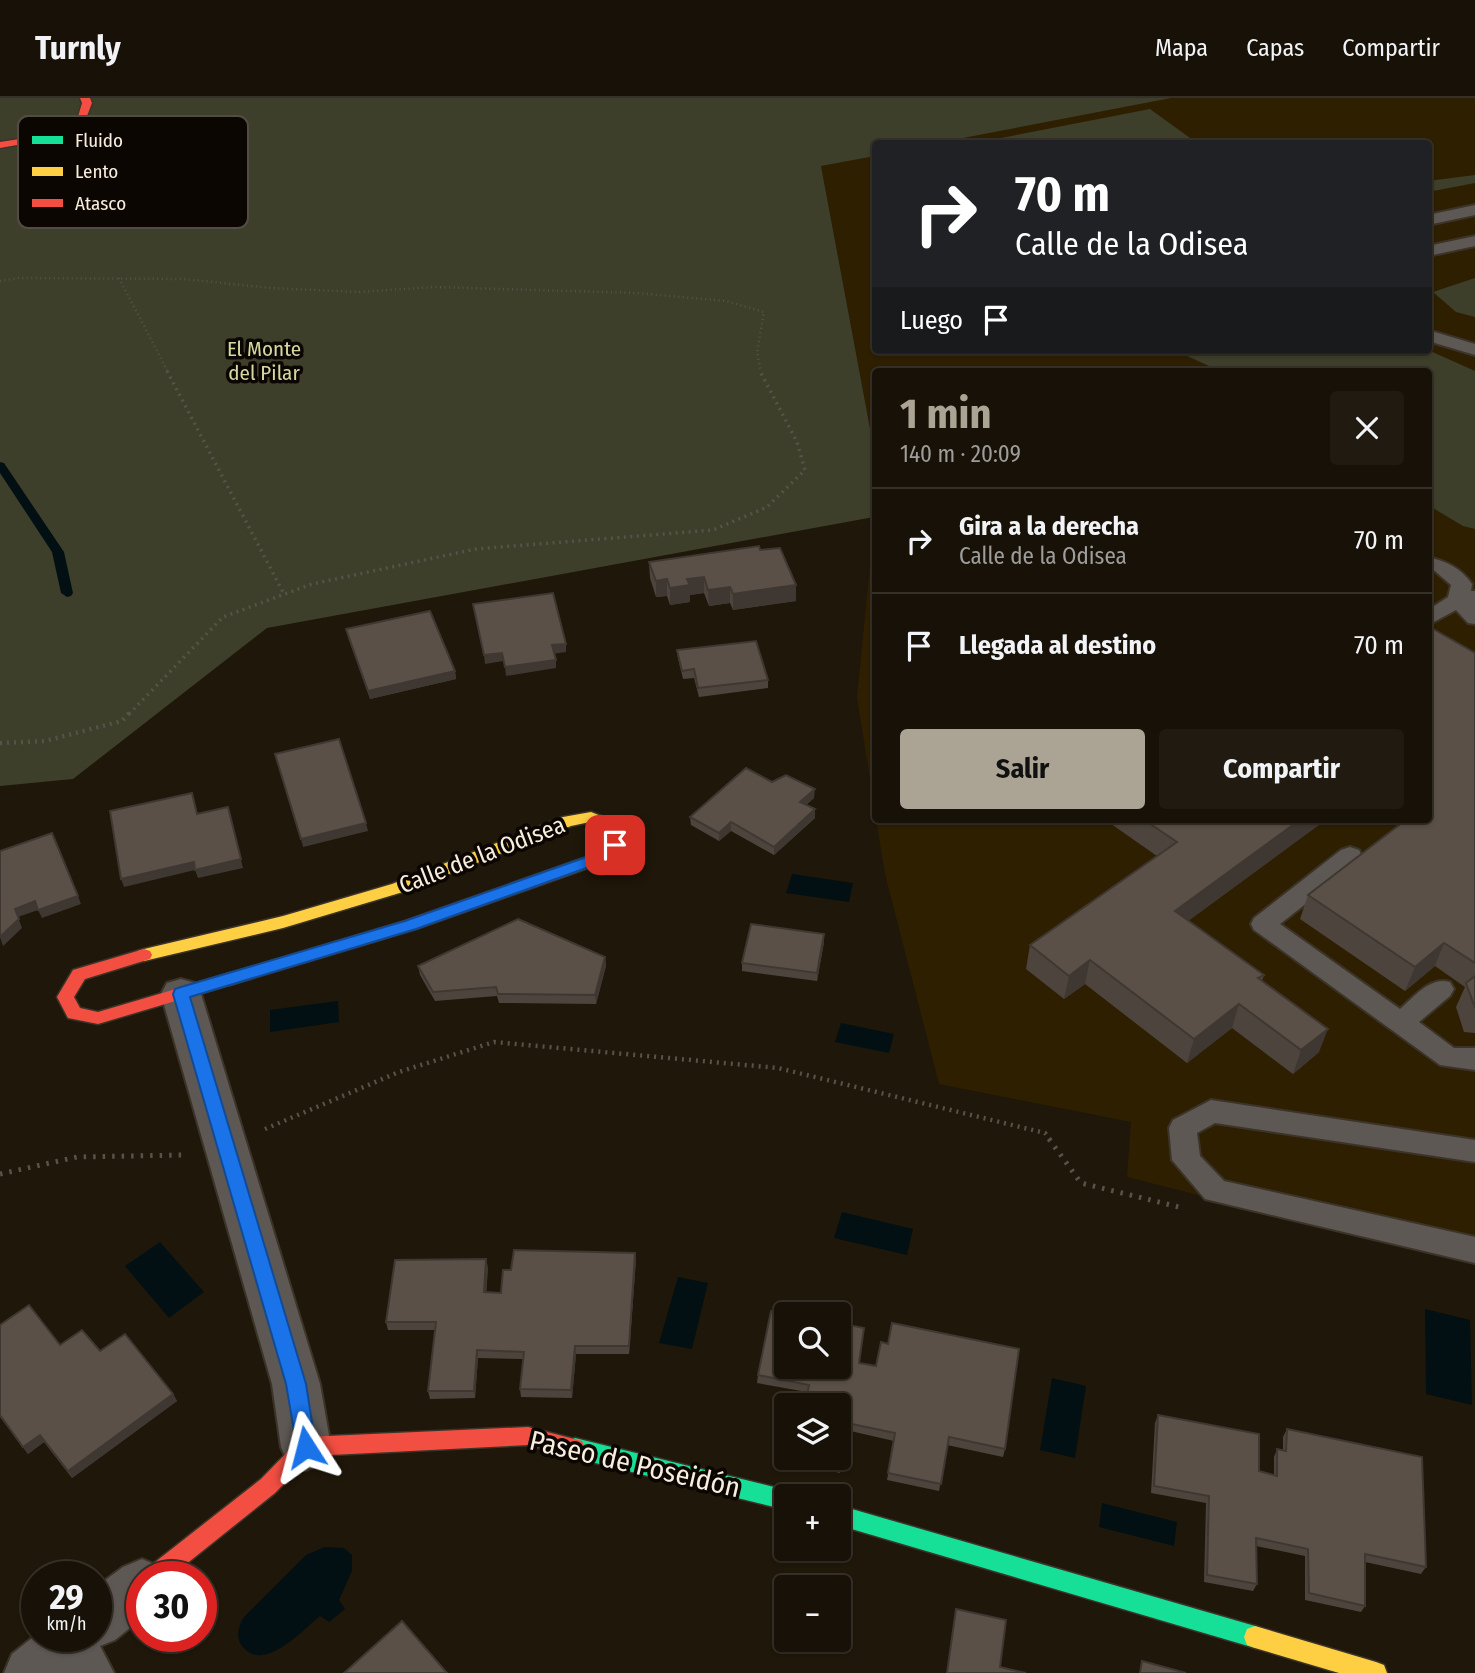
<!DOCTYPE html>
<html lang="es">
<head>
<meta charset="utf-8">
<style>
	body { margin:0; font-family:"Fira Sans Condensed",sans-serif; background:#201a11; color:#f1f3f6; height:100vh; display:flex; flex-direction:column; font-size:26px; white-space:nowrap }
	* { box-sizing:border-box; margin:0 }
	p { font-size:23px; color:#9e9d9b }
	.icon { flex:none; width:38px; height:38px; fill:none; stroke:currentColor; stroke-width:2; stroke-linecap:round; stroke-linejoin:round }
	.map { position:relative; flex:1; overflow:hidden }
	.side { position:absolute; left:872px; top:270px; width:560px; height:455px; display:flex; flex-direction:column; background:#171107; border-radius:7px; box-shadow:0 2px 5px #0004,0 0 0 2px #363128 }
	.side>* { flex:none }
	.guide { position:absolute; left:872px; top:42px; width:560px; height:214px; border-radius:7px; box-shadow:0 2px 5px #0004,0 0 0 2px #363128; background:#202124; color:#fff; overflow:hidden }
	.tools { position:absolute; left:774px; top:1204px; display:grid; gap:14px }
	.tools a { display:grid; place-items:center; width:77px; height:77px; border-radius:7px; background:#171107; box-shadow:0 2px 5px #0004,0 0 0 2px #363128; font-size:35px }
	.speed { position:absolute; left:21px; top:1463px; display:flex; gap:14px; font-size:35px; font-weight:700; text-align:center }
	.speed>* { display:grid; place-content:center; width:91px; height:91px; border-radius:50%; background:#171107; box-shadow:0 2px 5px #0004,0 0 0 2px #363128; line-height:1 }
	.speed small { font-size:18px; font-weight:400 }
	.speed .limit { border:10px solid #d22; background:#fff; color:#111 }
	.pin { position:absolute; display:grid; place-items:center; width:60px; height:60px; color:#fff; margin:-30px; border-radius:14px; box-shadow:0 4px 10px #0006 }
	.me { position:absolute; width:77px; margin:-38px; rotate:351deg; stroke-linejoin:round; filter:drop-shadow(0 0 5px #0008) }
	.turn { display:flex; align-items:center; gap:24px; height:147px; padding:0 28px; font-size:32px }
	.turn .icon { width:91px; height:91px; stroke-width:2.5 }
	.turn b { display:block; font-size:49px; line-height:60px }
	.then { display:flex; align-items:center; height:66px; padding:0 28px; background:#0003; gap:14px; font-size:26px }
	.round { display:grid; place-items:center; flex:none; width:74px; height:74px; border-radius:7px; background:#201a11 }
	.overview { display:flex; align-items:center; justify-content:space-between; height:119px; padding:0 28px }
	h1 { font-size:42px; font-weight:700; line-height:52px; color:#aba394 }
	.button { display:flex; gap:14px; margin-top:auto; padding:14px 28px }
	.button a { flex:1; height:80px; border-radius:7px; background:#aba394; color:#111; font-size:28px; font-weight:700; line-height:80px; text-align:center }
	.button a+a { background:#201a11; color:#f1f3f6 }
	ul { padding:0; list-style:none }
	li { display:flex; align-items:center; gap:21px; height:105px; padding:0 28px; border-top:2px solid #363128 }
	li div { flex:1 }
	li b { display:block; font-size:26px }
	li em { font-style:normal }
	header { display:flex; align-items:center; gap:42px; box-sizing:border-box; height:98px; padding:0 35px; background:#171107; border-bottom:2px solid #363128 }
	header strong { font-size:33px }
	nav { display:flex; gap:38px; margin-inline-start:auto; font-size:24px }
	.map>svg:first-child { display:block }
</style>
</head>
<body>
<header>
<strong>Turnly</strong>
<nav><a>Mapa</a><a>Capas</a><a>Compartir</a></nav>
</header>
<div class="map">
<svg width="1475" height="1575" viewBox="0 0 1475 1575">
	<rect width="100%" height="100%" fill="#1f1709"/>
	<g fill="#2e1f01">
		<polygon points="1156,0 1475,0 1475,1167 1127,1079 1131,1024 939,986 885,776 876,721 1428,721 1428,273 875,273 875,357 821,68 875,57 875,252 1428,252 1428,46 932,45"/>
		<polygon points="875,417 875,713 857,599"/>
	</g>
	<g fill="#3e3f2a">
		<polygon points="0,0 1171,0 937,45 875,46 875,58 821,68 875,357 874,419 267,530 73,681 0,688"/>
		<polygon points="1150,11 1197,45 975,45"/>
		<polygon points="1475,77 1475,85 1428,94 1428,83"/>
		<polygon points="1475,180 1475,219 1456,214 1433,194"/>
		<polygon points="1174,252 1428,252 1475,273 1475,431 1463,428 1428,407 1428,273 1220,273"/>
	</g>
	<g fill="#031013">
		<polygon points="792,776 853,785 849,804 786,795"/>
		<polygon points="338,903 339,924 270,934 270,912"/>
		<polygon points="841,925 894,936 889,955 835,944"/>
		<polygon points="842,1114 913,1131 907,1157 834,1140"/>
		<polygon points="160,1144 204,1194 169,1220 125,1168"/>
		<polygon points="678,1179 708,1185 692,1251 659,1245"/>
		<polygon points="1425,1211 1470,1222 1472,1307 1426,1296"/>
		<polygon points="1052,1280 1086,1288 1075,1360 1040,1352"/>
		<polygon points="1102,1405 1177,1424 1174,1448 1099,1429"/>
		<path d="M325,1449l19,1 8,7v16l-13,29 6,9 -16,13 -9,-6c-18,14 -55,57 -77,31 -8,-9 -5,-21 1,-30l62,-62z"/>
	</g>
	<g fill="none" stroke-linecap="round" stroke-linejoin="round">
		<polygon fill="#031013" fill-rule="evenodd" points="0,364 4,365 64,454 73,495 71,498 67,499 61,495 52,454 0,375"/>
		<defs>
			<g id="lane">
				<polygon points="1475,107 1475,117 1428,127 1428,117"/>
				<polygon points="1475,138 1475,148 1428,158 1428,148"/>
				<polygon points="1428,232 1475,246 1475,257 1428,243"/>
				<path d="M1428,459c18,4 33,11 44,27l-1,7h4v33l-7,-1 -12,-13 -28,15v-15l20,-13 3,-12 -16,-14 -7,-2z"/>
				<path d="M1350,749l9,3 3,6 -3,6 -79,62 120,85c14,-12 30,-33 50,-27l4,7 -4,7 -31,26 35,26h21v22l-35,-5 -186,-135 -3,-6 3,-6 87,-68z"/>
				<polygon points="1211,1002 1475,1042 1475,1064 1215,1025 1197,1035 1200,1058 1224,1083 1475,1139 1475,1165 1205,1101 1172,1062 1169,1030 1173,1022"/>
			</g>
			<g id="street">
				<polygon points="181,881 195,885 201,896 320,1286 331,1349 324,1365 306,1372 288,1365 281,1349 272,1286 161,896 167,885"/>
				<polygon points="142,1461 161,1469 165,1479 142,1479 142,1520 115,1542 100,1548 114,1575 4,1575 12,1556 37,1536 37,1538 96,1538 96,1489 123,1469"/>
			</g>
			<g id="fast">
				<polygon points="575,1340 786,1392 795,1398 786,1398 786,1412 575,1360 568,1357 565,1350 568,1343"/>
				<polygon points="838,1407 1255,1528 1263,1531 1266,1539 1263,1547 1255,1550 838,1427"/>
			</g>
			<g id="slow">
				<polygon points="591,714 619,725 623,748 605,764 416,831 230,887 224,885 222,881 224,877 405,823 595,756 607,746 607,732 590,724 571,728 403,794 283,830 144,863 138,861 136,857 138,853 144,851 283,818 392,786 563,719"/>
				<polygon points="1255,1528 1376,1564 1384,1567 1387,1575 1339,1575 1255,1550 1247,1547 1244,1539 1247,1531"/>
			</g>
			<g id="jam">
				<polygon points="80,0 90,0 92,5 84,26 45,42 0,50 0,44 39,38 77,22 82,5"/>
				<polygon points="144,851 150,853 152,857 150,861 85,881 74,899 80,910 98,914 230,875 236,877 238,881 236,885 98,926 68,920 57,899 73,872"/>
				<polygon points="528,1329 582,1343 585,1350 582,1357 575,1360 528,1347 311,1358 275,1395 170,1479 142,1479 145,1472 261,1381 299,1342 306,1339"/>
			</g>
		</defs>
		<use href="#lane" stroke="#3c3429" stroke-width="4"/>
		<use href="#street" stroke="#3c3429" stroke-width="4"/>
		<use href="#fast" stroke="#3c3429" stroke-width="3"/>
		<use href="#slow" stroke="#3c3429" stroke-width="3"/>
		<use href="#jam" stroke="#3c3429" stroke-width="3"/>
		<g stroke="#57524a" stroke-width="2.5" stroke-dasharray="1 3.5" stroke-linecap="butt">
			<polyline points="119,180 168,274"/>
			<polyline points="0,183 18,180 185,181 270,190 359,194 434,189 636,195 726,203 764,214 757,254 761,274"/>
		</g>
		<g stroke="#57524a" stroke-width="3.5" stroke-dasharray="2 4.5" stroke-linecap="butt">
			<polyline points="167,273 284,496"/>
			<polyline points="129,616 223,519 312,486 476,451 713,432 767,409 805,372 797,344 760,273"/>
		</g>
		<g stroke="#57524a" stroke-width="4.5" stroke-dasharray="2 5" stroke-linecap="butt">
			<polyline points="0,645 45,643 122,623 130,614"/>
			<polyline points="265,1031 399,974 494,944 778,970 1045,1035 1051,1043"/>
		</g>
		<g stroke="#57524a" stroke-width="5" stroke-dasharray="2.5 7" stroke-linecap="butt">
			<polyline points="1049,1041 1081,1085 1179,1109"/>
			<polyline points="0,1076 77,1059 183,1057"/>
		</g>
		<use href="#lane" fill="#5d5854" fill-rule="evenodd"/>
		<use href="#street" fill="#5d5854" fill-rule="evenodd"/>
		<use href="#fast" fill="#16e098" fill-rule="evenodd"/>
		<use href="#slow" fill="#ffcf43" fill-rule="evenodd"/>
		<use href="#jam" fill="#f24e42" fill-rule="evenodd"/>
	</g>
	<g fill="#4d453d">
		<polygon points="760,452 796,503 733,512 730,505 709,508 704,495 690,497 690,504 670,507 667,498 656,499 650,480 649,464"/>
		<polygon points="346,531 455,573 456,581 370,601 348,539"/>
		<polygon points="677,552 768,582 768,590 699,599 694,580 683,581 678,560"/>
		<polygon points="1475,555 1475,935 1464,934 1456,909 1465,889 1435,868 1405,893 1300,821 1308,797 1403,725 1397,721 1428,721"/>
		<polygon points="772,684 814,700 806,707 815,720 774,757 731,733 719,743 691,727 690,719"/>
		<polygon points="1104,721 1327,721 1188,823 1264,877 1262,883 1319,954 1293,976 1232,930 1187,965 1085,886 1064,901 1026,871 1030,847 1157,758"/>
		<polygon points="824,836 824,844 817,883 742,873 742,865"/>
		<polygon points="605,859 606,868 596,906 499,905 497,898 435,903 420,877 418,868"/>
		<polygon points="635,1155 636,1162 629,1256 576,1256 572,1300 521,1299 520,1291 523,1261 478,1260 475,1300 430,1301 428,1293 435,1232 388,1232 386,1224 488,1169 486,1194 501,1195 511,1172"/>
		<polygon points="0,1227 60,1247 100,1253 173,1296 177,1303 72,1380 44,1344 28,1356 0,1319"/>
		<polygon points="860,1265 1005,1351 1003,1359 947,1347 939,1393 887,1382 894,1343 846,1332 840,1375 794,1365 794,1360 838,1360 807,1294 757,1285 758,1277"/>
		<polygon points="1158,1317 1259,1373 1274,1377 1274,1359 1277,1351 1283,1353 1283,1339 1287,1331 1426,1469 1421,1476 1365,1464 1365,1508 1361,1514 1305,1502 1305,1458 1256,1448 1257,1486 1253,1493 1204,1484 1206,1405 1151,1395 1155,1325"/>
	</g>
	<g fill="#3f3832">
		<polygon points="704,479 704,495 690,497 690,504 670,507 670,490 687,481"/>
		<polygon points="667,481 667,498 656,499 656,483"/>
		<polygon points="796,487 796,503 733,512 733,496"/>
		<polygon points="730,489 730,505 709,508 708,492"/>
		<polygon points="566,546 566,554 552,556 552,547"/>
		<polygon points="502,555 503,563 485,566 484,557"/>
		<polygon points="556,562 556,570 506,578 505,569"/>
		<polygon points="455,573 456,581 370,601 368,593"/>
		<polygon points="815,691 814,700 800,712 800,704"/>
		<polygon points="228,709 243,770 198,780 195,772 124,789 121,781"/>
		<polygon points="815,711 815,720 774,757 774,749"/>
		<polygon points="1301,721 1327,721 1169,837 1175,813"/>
		<polygon points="731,724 731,733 719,743 719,735"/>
		<polygon points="366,725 368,733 303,749 301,741"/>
		<polygon points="78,798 81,806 42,820 38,812 18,819 22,830 3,848 0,839 15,811 35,803"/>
		<polygon points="824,836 824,844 817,883 817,875"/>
		<polygon points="1444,845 1435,868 1405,893 1415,869"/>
		<polygon points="605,859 606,868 596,906 595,897"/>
		<polygon points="1090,862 1085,886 1064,901 1069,878"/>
		<polygon points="1239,906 1232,930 1187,965 1194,941"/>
		<polygon points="1328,931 1319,954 1293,976 1301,952"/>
		<polygon points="635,1155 636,1162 629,1256 629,1248"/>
		<polygon points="486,1161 488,1169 486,1202 484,1194"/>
		<polygon points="575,1248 576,1256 572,1300 571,1292"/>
		<polygon points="477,1252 478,1260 475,1300 474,1293"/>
		<polygon points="173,1296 177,1303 72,1380 68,1373"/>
		<polygon points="40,1337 44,1344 28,1356 23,1349"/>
	</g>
	<g fill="#5a5047" stroke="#3f3832" stroke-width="2">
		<polygon points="759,448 760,452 780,450 796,487 733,496 730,489 708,492 704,479 687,481 690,487 670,490 667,481 656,483 649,464"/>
		<polygon points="553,495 566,546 552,547 556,562 505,569 502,555 484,557 473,506"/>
		<polygon points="430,513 455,573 368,593 346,531"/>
		<polygon points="1428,528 1475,555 1475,865 1444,845 1415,869 1308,797 1407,721 1428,721"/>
		<polygon points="756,543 768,582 698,590 694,571 682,573 677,552"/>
		<polygon points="339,641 366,725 301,741 275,656"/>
		<polygon points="746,670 772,684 786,677 815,691 800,704 815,711 774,749 731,724 719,735 690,719"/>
		<polygon points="192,695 197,716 228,709 241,761 195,772 194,764 121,781 110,713"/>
		<polygon points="1143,721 1301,721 1175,813 1264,877 1258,880 1328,931 1301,952 1239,906 1194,941 1090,862 1069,878 1030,847 1177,744"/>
		<polygon points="52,735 78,798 38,812 35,803 15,811 19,821 0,839 0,753"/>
		<polygon points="518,821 605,859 595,897 498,896 496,889 433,894 418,868"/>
		<polygon points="751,826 824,836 817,875 742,865"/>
		<polygon points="1475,878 1475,910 1466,885"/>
		<polygon points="514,1152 635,1155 629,1248 575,1248 571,1292 520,1291 524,1254 477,1252 474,1293 428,1293 436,1224 386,1224 395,1162 486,1161 484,1194 501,1195 503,1172 511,1172"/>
		<polygon points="29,1207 60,1247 82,1232 100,1253 125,1236 173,1296 68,1373 40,1337 23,1349 0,1317 0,1227"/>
		<polygon points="771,1213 789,1216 786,1216 786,1269 838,1269 838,1225 864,1230 859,1265 876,1268 881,1244 888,1246 892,1225 1019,1251 1005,1351 949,1339 941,1386 888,1375 895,1335 847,1325 841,1367 803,1360 838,1360 838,1307 805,1307 809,1287 758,1277"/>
		<polygon points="1158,1317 1259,1336 1259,1373 1277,1378 1277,1351 1286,1353 1287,1331 1422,1359 1426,1469 1365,1456 1365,1508 1309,1495 1308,1451 1256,1440 1257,1486 1207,1477 1209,1398 1154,1388"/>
		<polygon points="956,1511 1006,1522 1000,1569 1026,1575 947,1575"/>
		<polygon points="402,1523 447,1575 344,1575"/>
		<polygon points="1142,1563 1186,1575 1140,1575"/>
	</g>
	<polygon fill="#1a73e8" stroke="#114b97" stroke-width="2" points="615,742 623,747 606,763 416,831 190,899 306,1286 316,1349 313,1356 306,1359 298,1356 286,1286 173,896 175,891 181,889 405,823 595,756"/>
	<g text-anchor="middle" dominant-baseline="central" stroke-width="7" stroke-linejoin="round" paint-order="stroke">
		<g font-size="21" fill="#d3d99f" stroke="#0b0601">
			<text x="264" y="251">El Monte<tspan x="264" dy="24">del Pilar</tspan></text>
		</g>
		<g font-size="24" fill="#f7eedf" stroke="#0b0601">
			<text transform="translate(482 757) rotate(-21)">Calle de la Odisea</text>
		</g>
		<g font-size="28" fill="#f7eedf" stroke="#0b0601">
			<text transform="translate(635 1366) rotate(13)">Paseo de Poseidón</text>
		</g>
	</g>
	<rect x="18" y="18" width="230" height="112" rx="10" fill="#0b0601" stroke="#524c44" stroke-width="2"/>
	<rect x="32" y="38" width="31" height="8" fill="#16e098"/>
	<rect x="32" y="69" width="31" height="9" fill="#ffcf43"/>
	<rect x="32" y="101" width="31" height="8" fill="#f24e42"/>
	<g font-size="19" fill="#f7eedf">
		<text x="75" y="49">Fluido</text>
		<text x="75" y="80">Lento</text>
		<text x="75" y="112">Atasco</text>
	</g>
</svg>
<div class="tools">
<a><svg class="icon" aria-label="search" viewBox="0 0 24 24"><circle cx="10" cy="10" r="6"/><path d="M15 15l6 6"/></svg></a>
<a><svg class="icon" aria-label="layers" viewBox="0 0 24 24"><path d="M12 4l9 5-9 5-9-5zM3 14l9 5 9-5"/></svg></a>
<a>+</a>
<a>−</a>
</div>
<div class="speed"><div>29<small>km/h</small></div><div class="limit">30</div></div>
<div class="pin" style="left:615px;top:747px;background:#d93025"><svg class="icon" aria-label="arrive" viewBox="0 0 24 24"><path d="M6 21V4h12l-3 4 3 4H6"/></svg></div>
<svg class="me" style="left:306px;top:1349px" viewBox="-20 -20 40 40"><path d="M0-17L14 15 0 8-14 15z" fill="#1a73e8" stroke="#fff" stroke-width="4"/></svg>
<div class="guide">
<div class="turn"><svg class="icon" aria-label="right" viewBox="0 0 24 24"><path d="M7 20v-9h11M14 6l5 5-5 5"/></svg><div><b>70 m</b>Calle de la Odisea</div></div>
<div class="then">Luego<svg class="icon" aria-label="arrive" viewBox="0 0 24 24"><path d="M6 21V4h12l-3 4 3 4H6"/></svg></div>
</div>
<section class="side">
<div class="overview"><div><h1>1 min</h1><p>140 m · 20:09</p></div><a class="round"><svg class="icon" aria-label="close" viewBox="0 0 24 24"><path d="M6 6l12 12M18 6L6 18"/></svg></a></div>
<ul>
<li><svg class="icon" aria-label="right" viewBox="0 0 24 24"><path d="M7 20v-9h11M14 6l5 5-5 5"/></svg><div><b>Gira a la derecha</b><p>Calle de la Odisea</p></div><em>70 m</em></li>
<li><svg class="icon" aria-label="arrive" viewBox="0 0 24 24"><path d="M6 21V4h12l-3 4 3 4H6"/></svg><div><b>Llegada al destino</b></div><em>70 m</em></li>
</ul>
<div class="button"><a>Salir</a><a>Compartir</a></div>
</section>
</div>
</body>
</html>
